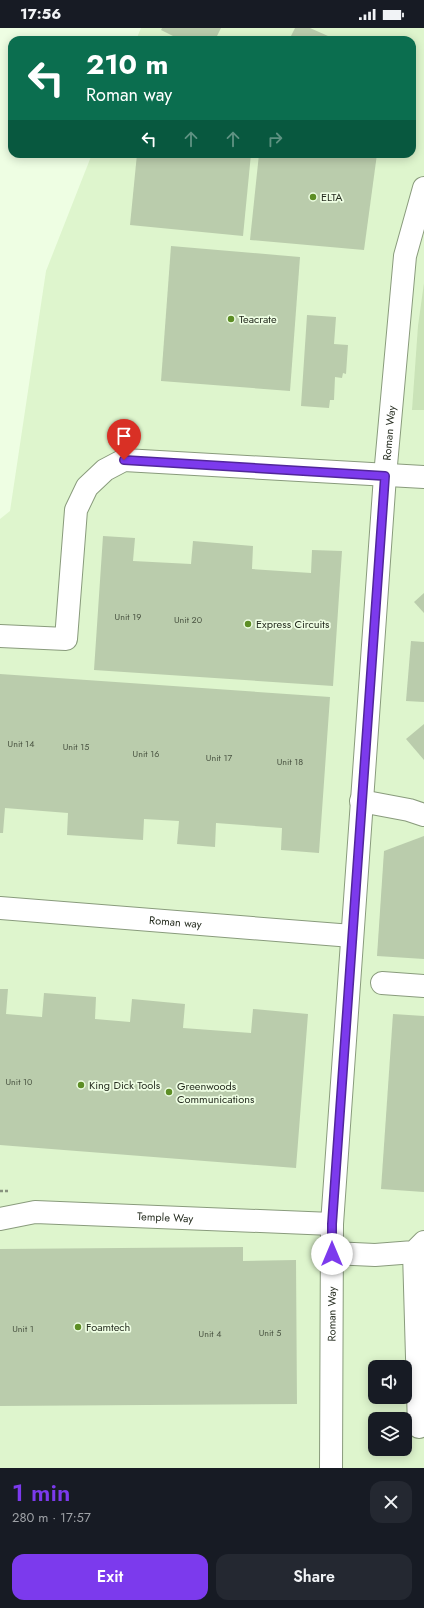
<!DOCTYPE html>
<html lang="en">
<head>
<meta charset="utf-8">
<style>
	body { margin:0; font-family:Jost,sans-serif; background:#242831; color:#f1f3f6; height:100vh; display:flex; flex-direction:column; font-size:15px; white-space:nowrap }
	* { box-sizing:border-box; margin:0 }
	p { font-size:13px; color:#9ea1a6 }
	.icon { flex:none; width:22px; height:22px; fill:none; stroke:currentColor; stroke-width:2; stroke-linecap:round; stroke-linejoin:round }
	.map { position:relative; height:1440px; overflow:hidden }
	.details { display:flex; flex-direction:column; background:#171b24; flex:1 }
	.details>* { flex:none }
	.banner { position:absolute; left:8px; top:8px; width:408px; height:122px; border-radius:12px; box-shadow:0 2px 10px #0003; background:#0b6e4f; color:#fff; overflow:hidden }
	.buttons { position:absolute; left:368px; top:1332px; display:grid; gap:8px }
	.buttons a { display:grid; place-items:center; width:44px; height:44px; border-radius:8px; background:#171b24; box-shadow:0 2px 10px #0003; font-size:20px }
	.pin { position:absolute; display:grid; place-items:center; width:34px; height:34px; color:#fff; margin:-41px -17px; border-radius:50% 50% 50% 0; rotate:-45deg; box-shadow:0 0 4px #0007 }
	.pin .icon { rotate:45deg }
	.me { position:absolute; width:44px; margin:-22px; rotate:0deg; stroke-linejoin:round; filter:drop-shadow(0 0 3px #0008) }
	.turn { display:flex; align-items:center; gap:14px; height:84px; padding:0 12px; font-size:18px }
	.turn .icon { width:52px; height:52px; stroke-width:2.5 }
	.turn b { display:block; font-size:28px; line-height:34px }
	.lanes { display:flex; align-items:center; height:38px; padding:0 12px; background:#0003; justify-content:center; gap:20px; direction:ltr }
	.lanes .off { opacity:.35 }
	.round { display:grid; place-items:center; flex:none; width:42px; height:42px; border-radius:12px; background:#242831 }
	.headline { display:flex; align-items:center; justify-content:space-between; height:68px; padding:0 12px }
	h1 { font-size:24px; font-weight:600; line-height:30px; color:#7c3aed }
	.cta { display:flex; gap:8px; margin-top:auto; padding:8px 12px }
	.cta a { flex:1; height:46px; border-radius:12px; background:#7c3aed; color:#fff; font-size:16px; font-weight:600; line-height:46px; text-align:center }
	.cta a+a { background:#242831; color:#f1f3f6 }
	.status { display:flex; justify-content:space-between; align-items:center; height:28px; padding:0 20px; background:#171b24; direction:ltr }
	.status svg { height:11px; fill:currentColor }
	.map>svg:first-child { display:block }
</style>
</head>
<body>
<div class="status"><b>17:56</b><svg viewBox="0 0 49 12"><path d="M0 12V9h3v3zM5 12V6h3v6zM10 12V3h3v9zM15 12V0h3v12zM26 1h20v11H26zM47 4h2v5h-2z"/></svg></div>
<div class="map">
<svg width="424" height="1440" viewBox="0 0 424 1440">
	<rect width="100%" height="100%" fill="#eefee3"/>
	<path fill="#def5cd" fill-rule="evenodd" d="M141,0h283v1440h-424v-949l10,-8 36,-240 46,-117h320v-114h-276zM375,1339h30v30h-30zM375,1391h30v30h-30z"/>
	<polygon fill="#cae3b8" points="424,255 424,382 412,382 418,298"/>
	<g fill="#baccac">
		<polygon points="162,0 221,0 215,12 181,12 161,2"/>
		<polygon points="295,0 310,0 337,12 289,12"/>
		<polygon points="137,126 251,126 243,208 130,197"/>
		<polygon points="259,126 377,126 364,222 250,212"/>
		<polygon points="171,218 300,229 290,363 161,353"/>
		<polygon points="307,287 336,289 334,316 348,317 346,346 343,345 342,350 335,349 334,372 330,372 329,380 301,378"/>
		<polygon points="103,508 135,510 133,533 191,536 193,513 253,518 252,541 311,545 312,522 342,523 333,658 94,642"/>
		<polygon points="424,565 424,585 414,574"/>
		<polygon points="411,613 424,614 424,674 406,673"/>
		<polygon points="0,646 330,669 319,825 281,822 282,800 216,795 215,819 177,816 179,793 144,791 143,812 67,807 68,785 5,780 3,805 0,805"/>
		<polygon points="424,696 424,732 406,711"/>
		<polygon points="424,808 424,931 377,928 384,823"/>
		<polygon points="0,961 8,961 6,986 42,989 44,965 96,969 95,991 130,994 132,971 185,976 183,1000 251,1005 253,981 308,986 296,1140 0,1117"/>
		<polygon points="393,986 424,988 424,1164 381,1161"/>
		<polygon points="243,1219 243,1233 296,1232 297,1376 0,1378 0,1221"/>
	</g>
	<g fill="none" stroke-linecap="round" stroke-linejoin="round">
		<defs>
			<g id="minor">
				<polyline points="0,608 66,611 76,482 87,459 105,442 124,432 424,449"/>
				<polyline points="361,773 409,782 424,787"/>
				<path id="s1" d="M0,880l352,28"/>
				<polyline points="382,955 424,958"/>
				<path id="s2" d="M0,1191l35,-7 297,12"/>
				<polyline points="414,1224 419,1399"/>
				<polyline points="332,1225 375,1227 414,1224 424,1214"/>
				<path id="s3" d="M331,1440l1,-244 53,-748 20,-220 19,-68"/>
			</g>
		</defs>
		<use href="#minor" stroke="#899b7c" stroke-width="24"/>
		<polyline stroke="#88937f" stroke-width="2.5" stroke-dasharray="3 2" stroke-linecap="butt" points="0,1163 9,1163"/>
		<use href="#minor" stroke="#fff" stroke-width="22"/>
	</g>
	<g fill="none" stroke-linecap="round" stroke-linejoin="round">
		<defs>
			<polyline id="route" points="124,432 385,448 332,1196 332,1226"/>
		</defs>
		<use href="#route" stroke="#51269a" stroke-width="10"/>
		<use href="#route" stroke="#7c3aed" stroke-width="7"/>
	</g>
	<g fill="#5d8e25" stroke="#eefee3" stroke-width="1.5">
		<circle cx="313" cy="169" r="4"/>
		<circle cx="231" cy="291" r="4"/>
		<circle cx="248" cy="596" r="4"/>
		<circle cx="81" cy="1057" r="4"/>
		<circle cx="169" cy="1064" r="4"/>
		<circle cx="78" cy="1299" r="4"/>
	</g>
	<g text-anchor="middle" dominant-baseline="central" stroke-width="3.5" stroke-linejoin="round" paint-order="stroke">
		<g font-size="9" fill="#4b5543">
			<text x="128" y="588">Unit 19</text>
			<text x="188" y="591">Unit 20</text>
			<text x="21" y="715">Unit 14</text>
			<text x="76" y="718">Unit 15</text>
			<text x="146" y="725">Unit 16</text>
			<text x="219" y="729">Unit 17</text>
			<text x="290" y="733">Unit 18</text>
			<text x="19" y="1053">Unit 10</text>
			<text x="23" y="1300">Unit 1</text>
			<text x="270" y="1304">Unit 5</text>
			<text x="210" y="1305">Unit 4</text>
		</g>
		<g font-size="11" fill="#262d20" stroke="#eefee3" text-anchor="start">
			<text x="321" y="169">ELTA</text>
			<text x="239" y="291">Teacrate</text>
			<text x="256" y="596">Express Circuits</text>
			<text x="89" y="1057">King Dick Tools</text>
			<text x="177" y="1058">Greenwoods<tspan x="177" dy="13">Communications</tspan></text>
			<text x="86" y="1299">Foamtech</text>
		</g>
		<g font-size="11" fill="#262d20" stroke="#eefee3">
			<text stroke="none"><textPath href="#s3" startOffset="1037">Roman Way</textPath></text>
			<text stroke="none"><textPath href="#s1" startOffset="176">Roman way</textPath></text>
			<text stroke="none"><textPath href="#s2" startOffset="166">Temple Way</textPath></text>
			<text stroke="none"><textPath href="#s3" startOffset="154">Roman Way</textPath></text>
		</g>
	</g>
</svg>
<div class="buttons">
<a><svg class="icon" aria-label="sound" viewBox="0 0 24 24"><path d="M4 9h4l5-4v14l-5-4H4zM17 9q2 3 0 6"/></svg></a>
<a><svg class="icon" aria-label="layers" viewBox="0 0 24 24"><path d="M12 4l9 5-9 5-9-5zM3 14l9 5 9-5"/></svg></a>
</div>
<div class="pin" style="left:124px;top:432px;background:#d93025"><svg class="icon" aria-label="arrive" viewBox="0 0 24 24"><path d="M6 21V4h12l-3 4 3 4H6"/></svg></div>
<svg class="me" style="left:332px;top:1226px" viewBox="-20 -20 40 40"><circle r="19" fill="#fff"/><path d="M0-13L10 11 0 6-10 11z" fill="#7c3aed"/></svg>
<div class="banner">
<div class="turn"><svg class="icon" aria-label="left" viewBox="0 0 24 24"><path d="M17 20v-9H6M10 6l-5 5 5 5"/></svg><div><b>210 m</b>Roman way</div></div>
<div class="lanes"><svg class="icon" aria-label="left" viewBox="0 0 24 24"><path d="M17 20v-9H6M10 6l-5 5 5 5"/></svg><svg class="icon off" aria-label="ahead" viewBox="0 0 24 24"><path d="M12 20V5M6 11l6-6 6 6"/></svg><svg class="icon off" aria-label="ahead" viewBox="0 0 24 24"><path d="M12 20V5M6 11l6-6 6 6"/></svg><svg class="icon off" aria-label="right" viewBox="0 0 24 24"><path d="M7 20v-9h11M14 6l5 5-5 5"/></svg></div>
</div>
</div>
<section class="details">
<div class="headline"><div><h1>1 min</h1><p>280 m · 17:57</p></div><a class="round"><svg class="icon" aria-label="close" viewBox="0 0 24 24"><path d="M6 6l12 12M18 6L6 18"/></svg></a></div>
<div class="cta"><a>Exit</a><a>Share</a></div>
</section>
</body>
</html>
